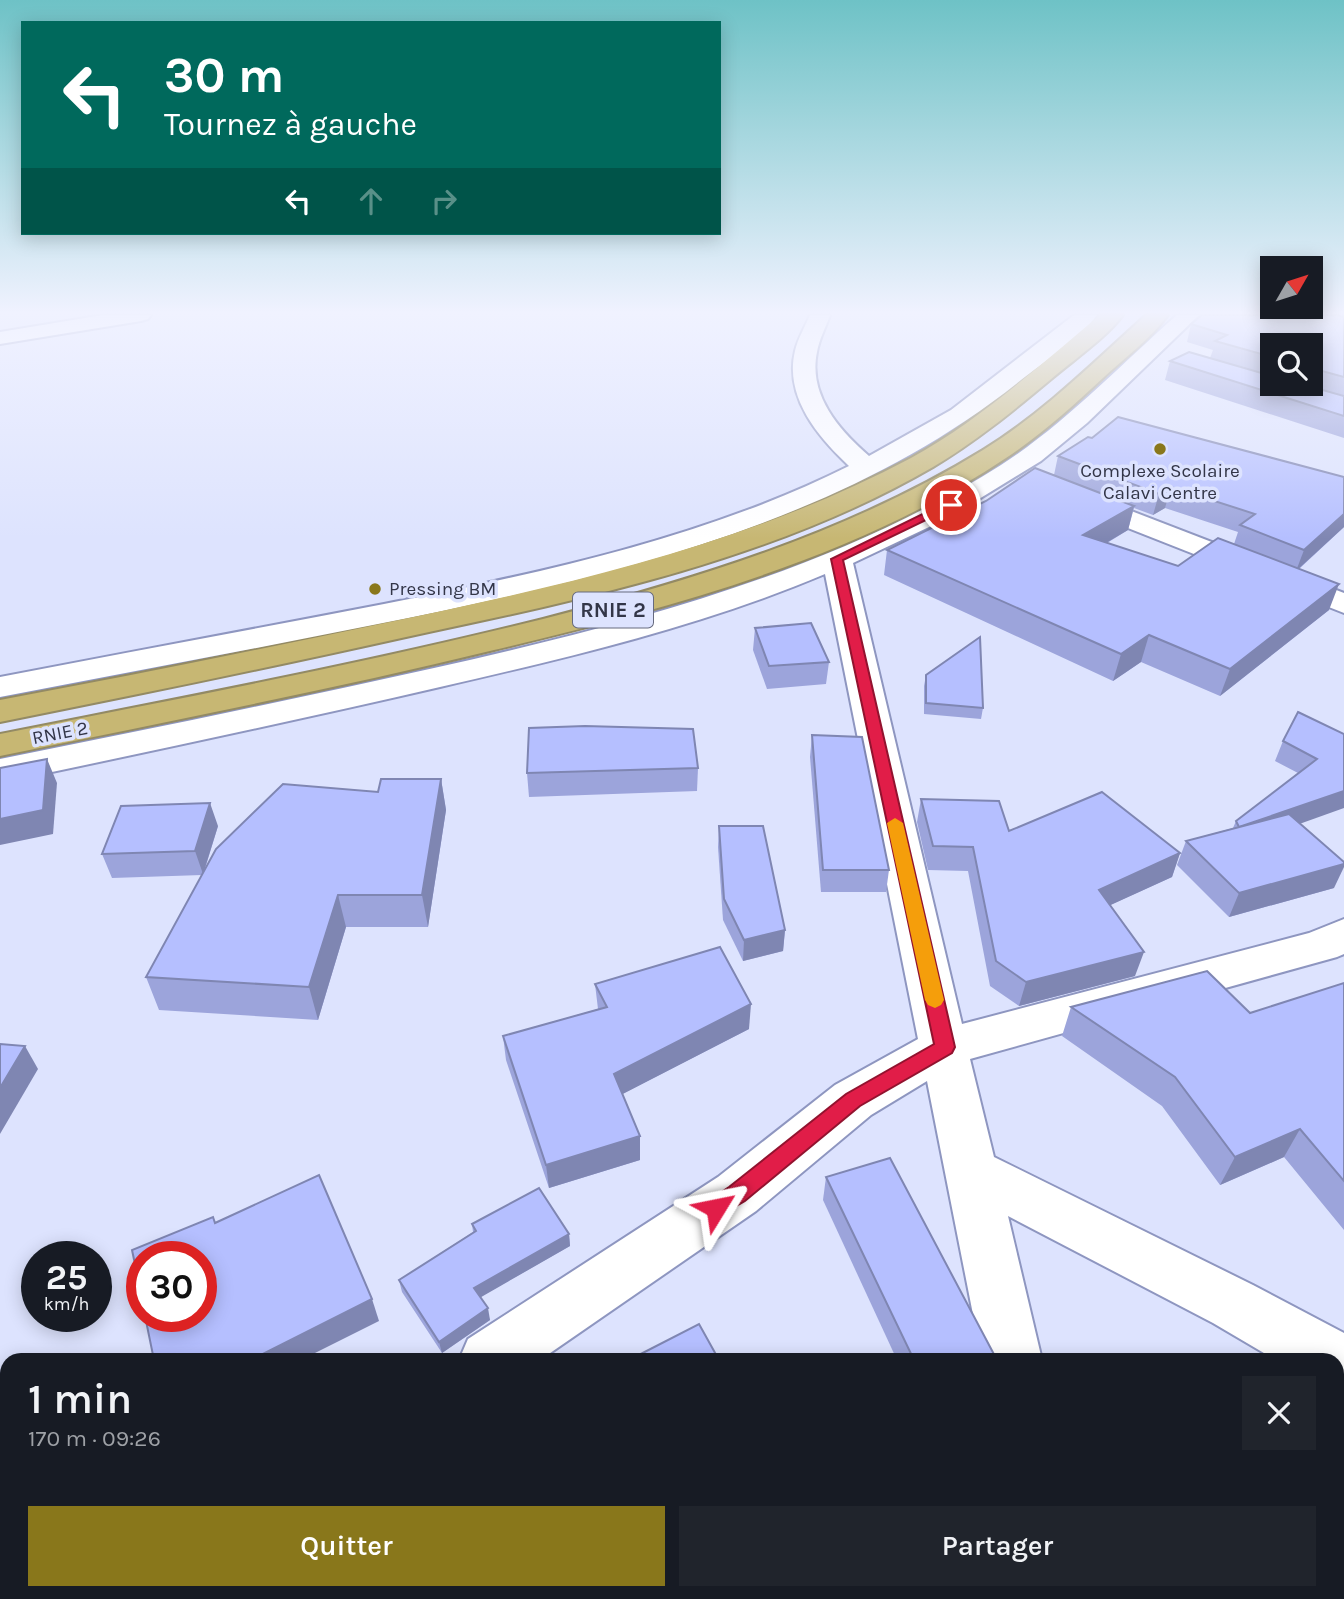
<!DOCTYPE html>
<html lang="fr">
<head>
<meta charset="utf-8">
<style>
	body { margin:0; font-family:Karla,sans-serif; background:#20242c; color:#f1f3f6; height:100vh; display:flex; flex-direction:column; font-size:26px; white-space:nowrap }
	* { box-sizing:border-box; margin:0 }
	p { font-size:23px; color:#9ea1a6 }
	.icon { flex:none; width:38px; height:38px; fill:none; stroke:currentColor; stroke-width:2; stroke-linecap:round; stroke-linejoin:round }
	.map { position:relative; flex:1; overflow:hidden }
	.panel { position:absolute; left:0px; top:1353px; width:1344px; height:247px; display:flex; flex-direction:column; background:#171b24; border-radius:21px 21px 0 0; box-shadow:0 4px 18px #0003 }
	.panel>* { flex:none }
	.guide { position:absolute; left:21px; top:21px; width:700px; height:214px; border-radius:0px; box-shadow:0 4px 18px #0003; background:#00695c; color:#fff; overflow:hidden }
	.needle { width:46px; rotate:51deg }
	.fabs { position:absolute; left:1260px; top:256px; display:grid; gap:14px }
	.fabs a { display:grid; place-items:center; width:63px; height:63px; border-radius:0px; background:#171b24; box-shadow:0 4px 18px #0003; font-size:35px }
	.speed { position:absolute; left:21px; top:1241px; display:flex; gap:14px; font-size:35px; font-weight:700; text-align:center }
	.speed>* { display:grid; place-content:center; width:91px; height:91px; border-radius:50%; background:#171b24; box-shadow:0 4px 18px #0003; line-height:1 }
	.speed small { font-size:18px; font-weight:400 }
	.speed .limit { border:10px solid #d22; background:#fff; color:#111 }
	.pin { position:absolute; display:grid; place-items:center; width:60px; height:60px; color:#fff; margin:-30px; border:4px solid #fff; border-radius:50%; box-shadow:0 2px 7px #0007 }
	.me { position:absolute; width:77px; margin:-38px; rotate:55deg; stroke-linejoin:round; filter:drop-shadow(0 0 5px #0008) }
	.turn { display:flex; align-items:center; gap:24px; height:147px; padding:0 28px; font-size:32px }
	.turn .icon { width:91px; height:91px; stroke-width:2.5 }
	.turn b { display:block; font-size:49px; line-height:60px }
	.lanes { display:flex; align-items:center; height:66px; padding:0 28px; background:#0003; justify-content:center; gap:35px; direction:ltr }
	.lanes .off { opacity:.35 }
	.round { display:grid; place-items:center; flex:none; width:74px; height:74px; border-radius:0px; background:#20242c }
	.summary { display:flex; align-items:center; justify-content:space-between; height:119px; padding:0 28px }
	h1 { font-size:42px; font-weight:600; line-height:52px }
	.action { display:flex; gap:14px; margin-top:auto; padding:14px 28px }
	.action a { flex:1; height:80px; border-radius:0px; background:#89771b; color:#fff; font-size:28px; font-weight:600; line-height:80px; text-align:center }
	.action a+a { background:#20242c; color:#f1f3f6 }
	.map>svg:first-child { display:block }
</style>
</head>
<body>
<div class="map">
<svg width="1344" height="1599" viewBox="0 0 1344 1599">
	<rect width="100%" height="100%" fill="#dde3fe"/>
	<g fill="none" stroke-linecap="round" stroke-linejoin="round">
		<defs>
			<g id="minor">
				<polygon points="103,315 151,315 148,319 141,321 0,344 0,332"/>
				<path d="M810,315h20c-4,12 -11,24 -13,37 -9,43 22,78 52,104l82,-46 123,-95h23c-16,22 -54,48 -76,65 -183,147 -423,200 -648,245 -124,25 -249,48 -373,72v-20c128,-25 256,-48 384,-73 157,-31 321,-66 465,-138 -31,-29 -65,-69 -54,-115 3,-13 10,-24 15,-36z"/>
				<path d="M1177,315h22l-112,108 -46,38 -93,57 -95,45 109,461 347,-91 35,-14v35l-7,3 -367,102 24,98 259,128 91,48v52l-7,3v-28h-61l-63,-37 -205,-107 34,144h-60l-55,-279 -56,34 -115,96 -216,149h-81l9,-21 250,-162 117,-92 83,-46 -93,-465c-123,52 -255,83 -385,113 -147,34 -293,65 -440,96v-24c145,-29 290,-59 434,-91 195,-44 396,-95 567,-203 65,-42 118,-99 176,-150z"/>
				<polygon points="1082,492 1344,593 1344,613 1072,506 1068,500 1072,494"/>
				<polygon points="80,1592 154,1592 151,1599 77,1599"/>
				<polygon points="1027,1592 1095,1592 1097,1599 1029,1599"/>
			</g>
			<g id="highway">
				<path d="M1100,315h23c-17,23 -51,46 -73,65 -37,31 -75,62 -117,87 -160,93 -348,132 -527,170 -135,30 -270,58 -406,85v-22c129,-24 257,-50 385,-77 180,-38 362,-78 526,-165 69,-38 129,-93 189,-143z"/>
				<path d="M1146,315h22c-17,23 -43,43 -64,62 -31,29 -63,58 -98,81 -152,102 -337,150 -512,192 -164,40 -329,72 -494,106v-22c181,-36 363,-70 543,-115 153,-40 305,-86 440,-169 60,-37 111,-88 163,-135z"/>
			</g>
		</defs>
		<use href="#minor" stroke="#8e96c0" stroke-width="4"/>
		<use href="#highway" stroke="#938a64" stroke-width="4"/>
		<use href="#minor" fill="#fff" fill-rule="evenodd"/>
		<use href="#highway" fill="#c7b773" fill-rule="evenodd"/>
	</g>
	<g fill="#9ca4db" fill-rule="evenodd">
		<path d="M1202,315h142v123l-179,-58 5,-19 40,-3 3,-8 -26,-8 4,-18zM1272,345h39v38h-39z"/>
		<path d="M1058,456l286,21v50l-45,42 30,41 -109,86 -79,-34 -28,19 -229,-106 3,-25 167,-75zM1134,508l19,7 12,-7 73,24 -4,12 -56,22 -71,-23 21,-13z"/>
		<polygon points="755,628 829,662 826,684 767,689 753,650"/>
		<polygon points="926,675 983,708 981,719 924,714 924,686"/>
		<polygon points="1344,734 1300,824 1334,888 1229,917 1177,865 1186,841 1233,828 1236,821 1298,773 1275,761 1283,741"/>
		<polygon points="812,735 889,870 886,892 821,892 810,757"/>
		<polygon points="698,768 697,791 529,797 527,773"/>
		<polygon points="441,779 446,810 428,927 346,927 318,1020 159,1010 146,977 202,875 112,878 102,854 218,826 204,872 378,792"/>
		<polygon points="921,799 1009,831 1180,853 1172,877 1110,905 1135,976 1019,1006 990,986 968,871 928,870 917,822"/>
		<polygon points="719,826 785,930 783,951 743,961 723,920 718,847"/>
		<polygon points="1344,983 1344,1230 1284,1157 1220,1185 1162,1106 1062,1036 1071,1007 1250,1013"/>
		<polygon points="595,984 749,1029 622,1094 640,1136 640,1160 549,1188 506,1060 503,1036 598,1009"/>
		<polygon points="826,1177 997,1360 897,1360 823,1200"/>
		<polygon points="472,1224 569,1234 570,1246 480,1297 490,1320 442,1353 402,1292 399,1280 473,1232"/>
		<polygon points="1344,1518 1344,1557 1337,1549 1337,1526"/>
		<polygon points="530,1592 734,1592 723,1599 705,1599 703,1594"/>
	</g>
	<g fill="#7f86b2">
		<polygon points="1171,487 1165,508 1153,515 1159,494"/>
		<polygon points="1134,506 1128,530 1077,560 1083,535"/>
		<polygon points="1344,514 1344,527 1296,571 1304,550"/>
		<polygon points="1339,584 1329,610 1220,696 1230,669"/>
		<polygon points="1149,635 1141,662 1113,681 1121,654"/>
		<polygon points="47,759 57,783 53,834 0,845 0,819"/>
		<polygon points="441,779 446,810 428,927 422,895"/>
		<polygon points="1344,791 1344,808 1232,848 1240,827"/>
		<polygon points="210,803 218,826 203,874 195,851"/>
		<polygon points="1180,853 1172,877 1091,914 1099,890"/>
		<polygon points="1344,864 1344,867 1334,888 1229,917 1239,893"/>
		<polygon points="338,895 346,927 318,1020 309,987"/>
		<polygon points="785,930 783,951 743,961 744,940"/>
		<polygon points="1144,952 1135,976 1019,1006 1026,982"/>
		<polygon points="751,1004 749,1029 615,1098 614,1074"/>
		<polygon points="25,1046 38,1069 0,1134 0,1088"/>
		<polygon points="1300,1129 1284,1157 1220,1185 1235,1157"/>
		<polygon points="640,1136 640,1160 549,1188 546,1165"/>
		<polygon points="569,1234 570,1246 476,1300 474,1288"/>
		<polygon points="372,1299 379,1321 301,1360 251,1360"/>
		<polygon points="488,1308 490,1320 442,1353 439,1342"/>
		<polygon points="0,1371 7,1380 7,1463 0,1465"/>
		<polygon points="7,1581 7,1592 34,1592 25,1599 0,1599 0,1586"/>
		<polygon points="674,1592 703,1592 694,1599 663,1599"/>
		<polygon points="710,1592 734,1592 723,1599 710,1599"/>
	</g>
	<g fill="#b5bfff" stroke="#7f86b2" stroke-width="2">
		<polygon points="1202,315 1337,315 1344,317 1344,377 1311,368 1311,345 1272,345 1272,357 1215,341 1227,335 1191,324"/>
		<polygon points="1189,352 1272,376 1272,383 1298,383 1344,396 1344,416 1170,361"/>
		<polygon points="1118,417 1344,477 1344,514 1304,550 1240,525 1255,514 1171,487 1159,494 1058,456 1088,437 1092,438"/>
		<polygon points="1035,468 1134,506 1083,535 1178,566 1218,538 1339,584 1230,669 1149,635 1121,654 887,550 986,501"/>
		<polygon points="811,623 829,662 769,666 755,628"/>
		<polygon points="980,637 983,708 926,703 926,675"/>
		<polygon points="1298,712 1344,734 1344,791 1239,827 1236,821 1317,759 1283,741"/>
		<polygon points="585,726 693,729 698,768 527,773 529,728"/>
		<polygon points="812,735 862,737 889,870 823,870"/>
		<polygon points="47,759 43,810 0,819 0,768"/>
		<polygon points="381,779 441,779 422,895 338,895 309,987 146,977 216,849 283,784 378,792"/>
		<polygon points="1102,792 1180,853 1099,890 1144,952 1026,982 996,961 973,847 933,846 921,799 999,801 1009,831"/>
		<polygon points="210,803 195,851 102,854 121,806"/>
		<polygon points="1289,814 1344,862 1344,864 1239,893 1186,841"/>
		<polygon points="719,826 763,826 785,930 744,940 724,899"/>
		<polygon points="720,947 751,1004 614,1074 640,1136 546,1165 503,1036 607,1007 595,984"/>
		<polygon points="1207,971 1250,1013 1344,983 1344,1181 1300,1129 1235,1157 1175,1077 1071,1007"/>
		<polygon points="0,1044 25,1046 0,1088"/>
		<polygon points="890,1158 997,1360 914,1360 826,1177"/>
		<polygon points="319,1175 372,1299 251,1360 236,1360 234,1357 225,1360 154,1360 145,1316 201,1316 201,1256 142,1256 142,1297 132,1250 213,1217 215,1223"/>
		<polygon points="539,1188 569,1234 474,1288 488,1308 439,1342 399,1280 476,1231 472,1224"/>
		<polygon points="699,1324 719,1360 629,1360"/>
		<polygon points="7,1519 7,1581 0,1586 0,1524"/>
		<polygon points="530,1592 674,1592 663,1599 518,1599"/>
	</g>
	<linearGradient id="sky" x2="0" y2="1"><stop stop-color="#6ec2c6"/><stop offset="0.58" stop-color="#f0f2ff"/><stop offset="1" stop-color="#f0f2ff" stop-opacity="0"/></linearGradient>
	<rect width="1344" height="539" fill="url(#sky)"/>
	<polygon fill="#e11d48" stroke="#92132f" stroke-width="2" points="947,502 957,505 843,560 955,1047 952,1053 860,1106 745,1201 716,1218 708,1215 705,1208 708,1201 729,1187 846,1094 934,1044 831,559"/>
	<polygon fill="#f59e0b" points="895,818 903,823 944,1000 941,1005 935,1008 928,1005 925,1000 887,823"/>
	<g fill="#89771b" stroke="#dde3fe" stroke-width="2.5">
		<circle cx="1160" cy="449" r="7"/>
		<circle cx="375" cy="589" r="7"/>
	</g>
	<g text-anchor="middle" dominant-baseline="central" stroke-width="7" stroke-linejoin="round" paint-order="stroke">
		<g font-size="19" fill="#333648" stroke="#dde3fe">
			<text x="1160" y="471">Complexe Scolaire<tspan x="1160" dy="22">Calavi Centre</tspan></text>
			<text x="389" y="589" text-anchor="start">Pressing BM</text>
		</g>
		<g font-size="19" fill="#333648" stroke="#dde3fe">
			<text transform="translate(60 733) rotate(-11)">RNIE 2</text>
		</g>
		<rect fill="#dde3fe" stroke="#666a7f" stroke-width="2" x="573" y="592.5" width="80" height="35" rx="5"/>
		<g font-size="21" font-weight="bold" fill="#333648">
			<text x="613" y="610">RNIE 2</text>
		</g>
	</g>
</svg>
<div class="fabs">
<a><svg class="needle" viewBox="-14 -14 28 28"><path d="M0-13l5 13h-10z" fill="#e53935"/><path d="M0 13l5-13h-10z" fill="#9ea1a6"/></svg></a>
<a><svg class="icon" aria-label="search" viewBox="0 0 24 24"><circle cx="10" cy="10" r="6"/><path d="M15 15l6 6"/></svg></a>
</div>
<div class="speed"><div>25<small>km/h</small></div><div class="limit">30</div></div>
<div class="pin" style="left:951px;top:505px;background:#d93025"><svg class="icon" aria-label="arrive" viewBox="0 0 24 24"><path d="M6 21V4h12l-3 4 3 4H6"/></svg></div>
<svg class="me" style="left:716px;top:1208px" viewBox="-20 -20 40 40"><path d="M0-17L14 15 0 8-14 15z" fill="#e11d48" stroke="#fff" stroke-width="4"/></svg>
<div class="guide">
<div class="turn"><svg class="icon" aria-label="left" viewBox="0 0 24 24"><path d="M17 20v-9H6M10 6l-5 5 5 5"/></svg><div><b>30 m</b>Tournez à gauche</div></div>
<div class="lanes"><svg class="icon" aria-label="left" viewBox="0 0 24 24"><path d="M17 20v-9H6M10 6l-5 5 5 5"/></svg><svg class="icon off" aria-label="ahead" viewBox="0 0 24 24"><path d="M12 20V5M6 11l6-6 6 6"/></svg><svg class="icon off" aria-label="right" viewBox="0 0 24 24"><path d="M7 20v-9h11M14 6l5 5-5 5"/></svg></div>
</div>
<section class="panel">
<div class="summary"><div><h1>1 min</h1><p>170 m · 09:26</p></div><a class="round"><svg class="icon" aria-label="close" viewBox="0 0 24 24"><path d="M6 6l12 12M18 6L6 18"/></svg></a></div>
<div class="action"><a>Quitter</a><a>Partager</a></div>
</section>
</div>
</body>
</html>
